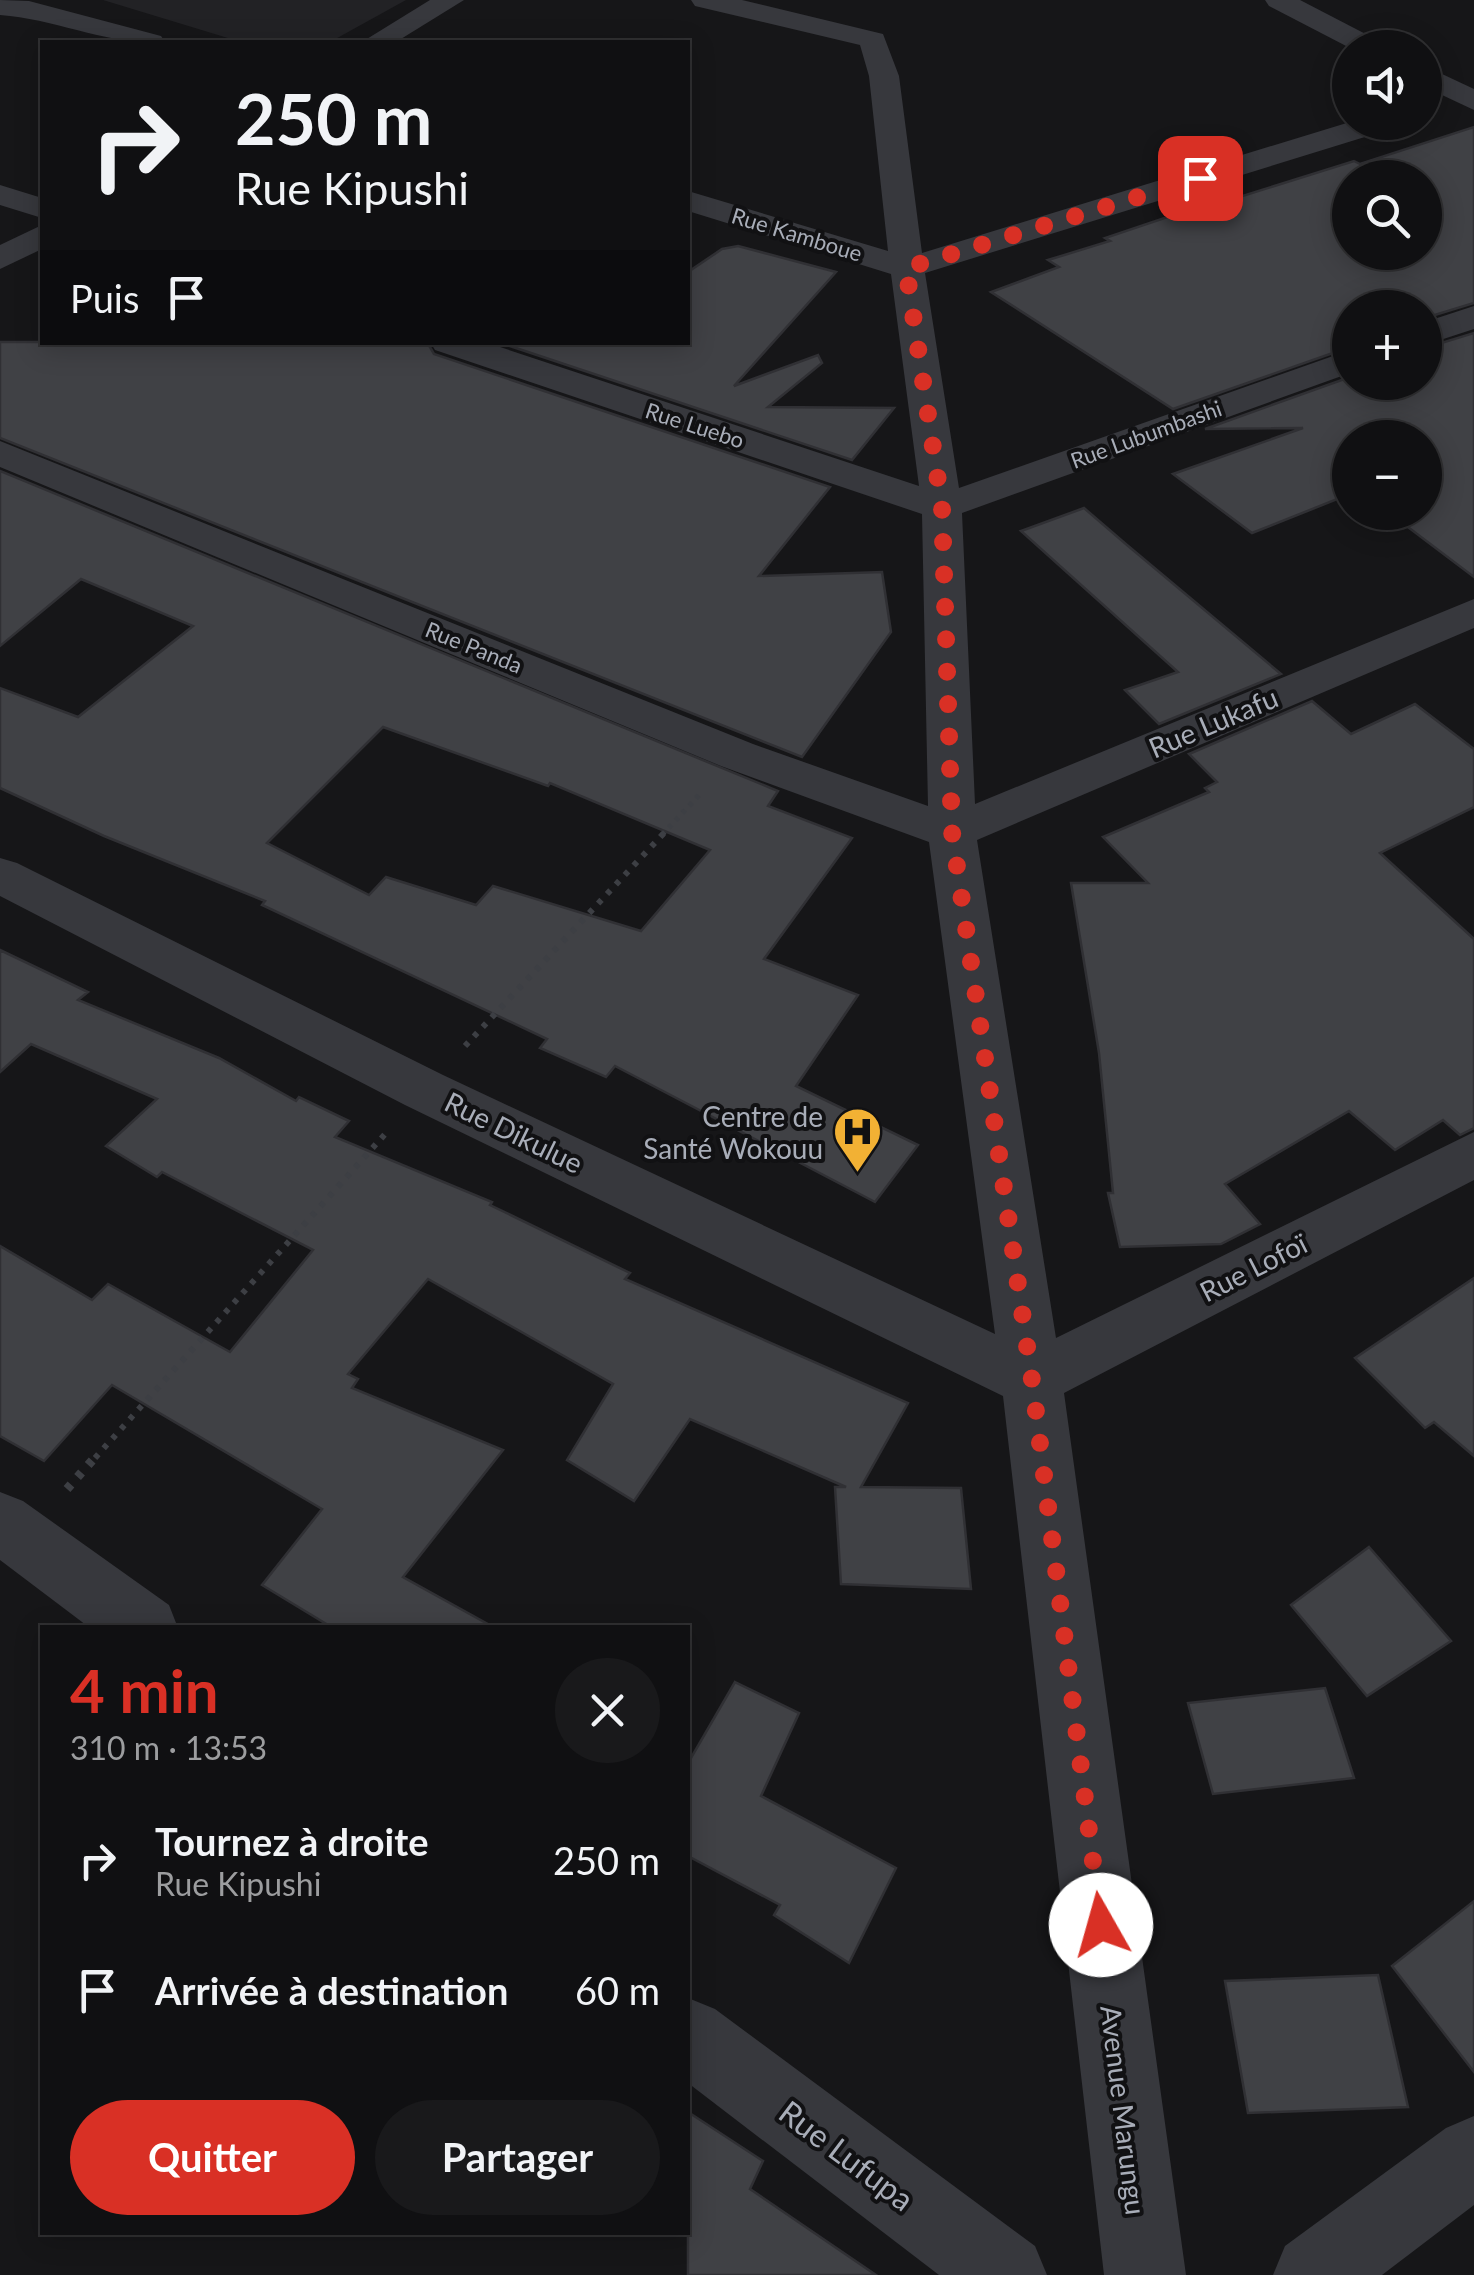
<!DOCTYPE html>
<html lang="fr">
<head>
<meta charset="utf-8">
<style>
	body { margin:0; font-family:Lato,sans-serif; background:#19191b; color:#f1f3f6; height:100vh; display:flex; flex-direction:column; font-size:38px; white-space:nowrap }
	* { box-sizing:border-box; margin:0 }
	p { font-size:32px; color:#9c9d9f }
	.icon { flex:none; width:55px; height:55px; fill:none; stroke:currentColor; stroke-width:2; stroke-linecap:round; stroke-linejoin:round }
	.map { position:relative; flex:1; overflow:hidden }
	.details { position:absolute; left:40px; top:1625px; width:650px; height:610px; display:flex; flex-direction:column; background:#101012; border-radius:0px; box-shadow:0 5px 25px #0003,0 0 0 2px #303032 }
	.details>* { flex:none }
	.hud { position:absolute; left:40px; top:40px; width:650px; height:305px; border-radius:0px; box-shadow:0 5px 25px #0003,0 0 0 2px #303032; background:#101012; color:#f1f3f6; overflow:hidden }
	.controls { position:absolute; left:1332px; top:30px; display:grid; gap:20px }
	.controls a { display:grid; place-items:center; width:110px; height:110px; border-radius:50%; background:#101012; box-shadow:0 5px 25px #0003,0 0 0 2px #303032; font-size:50px }
	.pin { position:absolute; display:grid; place-items:center; width:85px; height:85px; color:#fff; margin:-42px; border-radius:20px; box-shadow:0 5px 15px #0006 }
	.me { position:absolute; width:110px; margin:-55px; rotate:353deg; stroke-linejoin:round; filter:drop-shadow(0 0 8px #0008) }
	.turn { display:flex; align-items:center; gap:35px; height:210px; padding:0 30px; font-size:45px }
	.turn .icon { width:130px; height:130px; stroke-width:2.5 }
	.turn b { display:block; font-size:70px; line-height:85px }
	.then { display:flex; align-items:center; height:95px; padding:0 30px; background:#0003; gap:20px; font-size:38px }
	.round { display:grid; place-items:center; flex:none; width:105px; height:105px; border-radius:52px; background:#19191b }
	.overview { display:flex; align-items:center; justify-content:space-between; height:170px; padding:0 30px }
	h1 { font-size:60px; font-weight:700; line-height:75px; color:#d93025 }
	.button { display:flex; gap:20px; margin-top:auto; padding:20px 30px }
	.button a { flex:1; height:115px; border-radius:60px; background:#d93025; color:#fff; font-size:40px; font-weight:700; line-height:115px; text-align:center }
	.button a+a { background:#19191b; color:#f1f3f6 }
	ul { padding:0; list-style:none }
	li { display:flex; align-items:center; gap:30px; height:130px; padding:0 30px }
	li div { flex:1 }
	li b { display:block; font-size:38px }
	li em { font-style:normal }
	.map>svg:first-child { display:block }
</style>
</head>
<body>
<div class="map">
<svg width="1474" height="2275" viewBox="0 0 1474 2275">
	<rect width="100%" height="100%" fill="#161618"/>
	<polygon fill="#222225" points="103,0 406,0 330,42 241,42"/>
	<g fill="#404145" stroke="#303034" stroke-width="2.5" fill-rule="evenodd">
		<path d="M1474,127v176l-49,15v-10h-75v39l-177,62 -182,-117 68,-25 -11,-7 62,-19 -5,-3 110,-37 2,3 137,-43 6,3zM1350,178h75v74h-75z"/>
		<polygon points="738,246 836,272 734,386 818,355 822,363 768,407 894,408 852,460 498,342 688,342 688,272 722,249"/>
		<polygon points="1474,333 1474,577 1388,512 1425,512 1425,438 1350,438 1350,494 1252,533 1173,474 1303,428 1205,429 1350,377 1350,382 1425,382 1425,348"/>
		<polygon points="0,342 427,342 434,354 830,487 759,576 882,572 891,632 802,757 0,438"/>
		<path d="M0,471l778,320 -10,15 84,32 -88,121 94,36 -62,91 122,59 -43,57 -260,-136 -9,11 -66,-29 7,-9 -285,-134 3,-4 -161,-65 -104,-48v-100l78,29 115,-91 -112,-47 -81,67zM383,727l165,59 2,-3 160,67 -69,81 -148,-45 -17,19 -90,-28 -17,18 -102,-52z"/>
		<polygon points="1084,508 1127,545 1281,674 1159,724 1125,690 1178,672 1021,531"/>
		<polygon points="1312,701 1351,734 1415,704 1474,749 1474,807 1380,853 1474,939 1474,1128 1460,1135 1443,1120 1395,1150 1349,1111 1225,1184 1260,1224 1221,1244 1120,1247 1108,1193 1113,1193 1099,1053 1071,883 1148,883 1103,837 1209,792 1205,788 1217,782 1189,754"/>
		<polygon points="0,950 88,992 78,1000 219,1058 296,1101 299,1097 349,1121 335,1137 492,1202 490,1205 630,1273 625,1279 908,1403 861,1487 961,1488 971,1589 841,1584 835,1487 846,1487 690,1419 634,1501 567,1460 613,1384 428,1279 348,1374 358,1379 352,1388 503,1450 403,1577 495,1628 333,1628 262,1585 322,1509 112,1385 44,1461 0,1436 0,1246 92,1300 108,1284 230,1352 313,1250 162,1172 157,1177 106,1146 157,1099 31,1044 0,1072"/>
		<polygon points="1474,1278 1474,1456 1434,1422 1425,1428 1355,1358"/>
		<polygon points="1369,1547 1451,1641 1367,1696 1291,1605"/>
		<polygon points="735,1682 799,1713 761,1796 896,1868 849,1963 774,1915 780,1905 688,1856 688,1763"/>
		<polygon points="1325,1688 1354,1778 1213,1794 1188,1703"/>
		<polygon points="1474,1901 1474,2072 1392,1966"/>
		<polygon points="1378,1975 1408,2107 1248,2113 1225,1981"/>
		<polygon points="688,2112 763,2161 750,2189 876,2275 688,2275"/>
	</g>
	<g fill="none" stroke-linecap="round" stroke-linejoin="round">
		<polyline stroke="#3d3f44" stroke-width="5" stroke-dasharray="4 6" stroke-linecap="butt" points="662,835 702,792"/>
		<g stroke="#3d3f44" stroke-width="6" stroke-dasharray="5 8" stroke-linecap="butt">
			<polyline points="465,1046 664,833"/>
			<polyline points="95,1458 386,1133"/>
		</g>
		<polyline stroke="#3d3f44" stroke-width="9" stroke-dasharray="6 10" stroke-linecap="butt" points="67,1489 97,1455"/>
		<g fill="#37383d" fill-rule="evenodd">
			<path d="M0,0l29,1 132,35 4,6c-57,4 -108,-23 -165,-27z"/>
			<polygon points="430,0 464,0 396,42 362,42"/>
			<polygon points="691,0 742,0 883,34 899,76 922,253 1350,122 1398,122 1394,128 925,273 959,488 1350,350 1350,373 962,513 975,804 1474,599 1474,628 977,840 1056,1338 1474,1132 1474,1180 1064,1393 1186,2275 1104,2275 1003,1396 405,1105 0,896 0,858 17,863 443,1075 995,1334 929,842 721,766 0,467 0,441 753,744 928,806 922,514 435,350 430,342 485,342 919,486 891,274 688,211 688,191 888,251 869,76 860,45 695,6"/>
			<polygon points="1265,0 1300,0 1381,42 1385,48 1350,48 1269,6"/>
			<polygon points="1425,66 1474,89 1474,110 1425,87"/>
			<polygon points="0,185 42,198 42,218 0,205"/>
			<polygon points="42,225 42,249 0,269 0,245"/>
			<polygon points="1474,306 1474,329 1425,345 1425,322"/>
			<polygon points="0,1492 23,1501 169,1605 178,1628 90,1628 0,1560"/>
			<polygon points="688,1998 715,2009 1035,2246 1047,2275 939,2275 688,2083"/>
			<polygon points="1474,2116 1474,2205 1382,2275 1273,2275 1285,2246 1446,2128"/>
		</g>
	</g>
	<g fill="none" stroke-linecap="round" stroke-linejoin="round">
		<polyline stroke="#d93025" stroke-width="18" stroke-dasharray="0 32.4" points="1101,1925 1032,1380 952,832 942,507 906,268 1200,178"/>
	</g>
	<defs>
		<symbol id="hospital-pin" viewBox="-11 -11 22 30"><path d="M0 17L-7.5 6A9.5 9.5 0 1 1 7.5 6Z" fill="#f2b134" stroke="#111113"/><path d="M-5-5h3v3.5h4V-5h3V5h-3V1.5h-4V5h-3Z" fill="#111"/></symbol>
	</defs>
	<g fill-rule="evenodd">
		<use href="#hospital-pin" x="830" y="1104" width="55" height="75"/>
	</g>
	<g text-anchor="middle" dominant-baseline="central" stroke-width="8" stroke-linejoin="round" paint-order="stroke">
		<g font-size="22" fill="#a8adb8" stroke="#111113">
			<text transform="translate(797 234) rotate(17)">Rue Kamboue</text>
			<text transform="translate(695 425) rotate(18)">Rue Luebo</text>
			<text transform="translate(1146 434) rotate(-20)">Rue Lubumbashi</text>
			<text transform="translate(474 647) rotate(22)">Rue Panda</text>
		</g>
		<g font-size="28" fill="#a8adb8" stroke="#111113">
			<text transform="translate(1213 722) rotate(-23)">Rue Lukafu</text>
			<text transform="translate(514 1132) rotate(26)">Rue Dikulue</text>
			<text transform="translate(1253 1267) rotate(-27)">Rue Lofoï</text>
			<text transform="translate(1124 2110) rotate(83)">Avenue Marungu</text>
		</g>
		<g font-size="28" fill="#a8adb8" stroke="#111113" text-anchor="end">
			<text x="823" y="1116">Centre de<tspan x="823" dy="32">Santé Wokouu</tspan></text>
		</g>
		<g font-size="32" fill="#a8adb8" stroke="#111113">
			<text transform="translate(847 2155) rotate(37)">Rue Lufupa</text>
		</g>
	</g>
</svg>
<div class="controls">
<a><svg class="icon" aria-label="sound" viewBox="0 0 24 24"><path d="M4 9h4l5-4v14l-5-4H4zM17 9q2 3 0 6"/></svg></a>
<a><svg class="icon" aria-label="search" viewBox="0 0 24 24"><circle cx="10" cy="10" r="6"/><path d="M15 15l6 6"/></svg></a>
<a>+</a>
<a>−</a>
</div>
<div class="pin" style="left:1200px;top:178px;background:#d93025"><svg class="icon" aria-label="arrive" viewBox="0 0 24 24"><path d="M6 21V4h12l-3 4 3 4H6"/></svg></div>
<svg class="me" style="left:1101px;top:1925px" viewBox="-20 -20 40 40"><circle r="19" fill="#fff"/><path d="M0-13L10 11 0 6-10 11z" fill="#d93025"/></svg>
<div class="hud">
<div class="turn"><svg class="icon" aria-label="right" viewBox="0 0 24 24"><path d="M7 20v-9h11M14 6l5 5-5 5"/></svg><div><b>250 m</b>Rue Kipushi</div></div>
<div class="then">Puis<svg class="icon" aria-label="arrive" viewBox="0 0 24 24"><path d="M6 21V4h12l-3 4 3 4H6"/></svg></div>
</div>
<section class="details">
<div class="overview"><div><h1>4 min</h1><p>310 m · 13:53</p></div><a class="round"><svg class="icon" aria-label="close" viewBox="0 0 24 24"><path d="M6 6l12 12M18 6L6 18"/></svg></a></div>
<ul>
<li><svg class="icon" aria-label="right" viewBox="0 0 24 24"><path d="M7 20v-9h11M14 6l5 5-5 5"/></svg><div><b>Tournez à droite</b><p>Rue Kipushi</p></div><em>250 m</em></li>
<li><svg class="icon" aria-label="arrive" viewBox="0 0 24 24"><path d="M6 21V4h12l-3 4 3 4H6"/></svg><div><b>Arrivée à destination</b></div><em>60 m</em></li>
</ul>
<div class="button"><a>Quitter</a><a>Partager</a></div>
</section>
</div>
</body>
</html>
